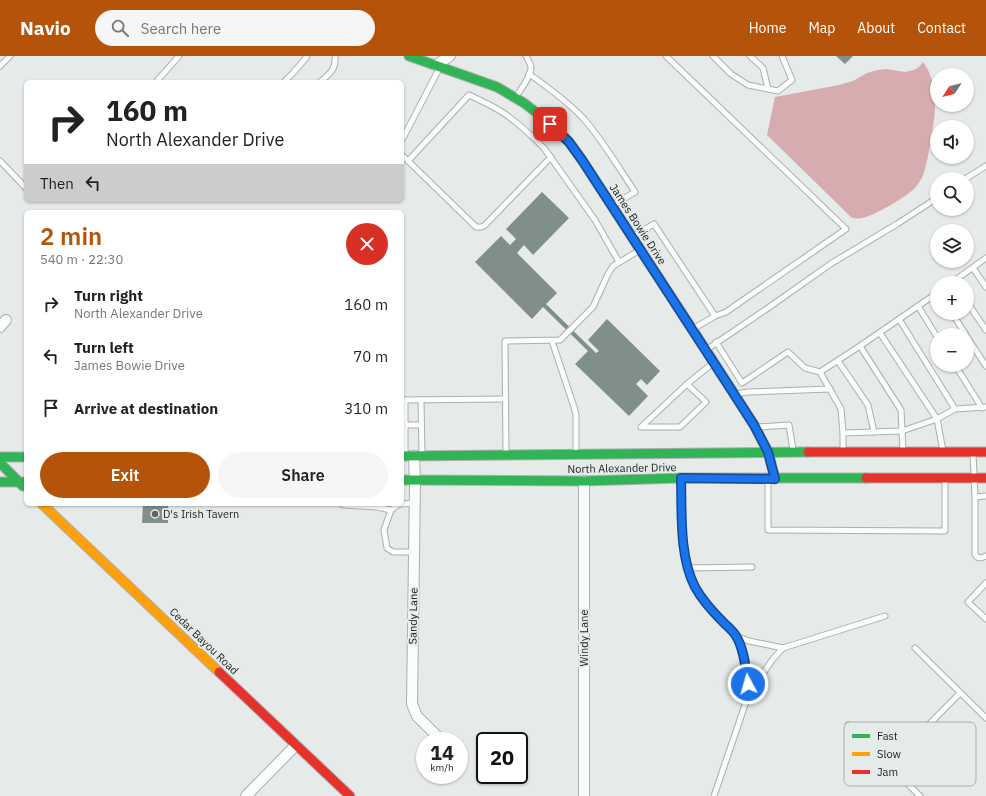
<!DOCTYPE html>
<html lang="en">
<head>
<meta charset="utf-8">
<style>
	body { margin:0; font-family:"IBM Plex Sans",sans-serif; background:#f6f6f6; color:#222; height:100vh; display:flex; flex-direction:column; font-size:15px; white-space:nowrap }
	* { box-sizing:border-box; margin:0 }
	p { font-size:13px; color:#767676 }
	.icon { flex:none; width:22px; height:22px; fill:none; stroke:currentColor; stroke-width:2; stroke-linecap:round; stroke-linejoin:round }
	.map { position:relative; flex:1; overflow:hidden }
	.sheet { position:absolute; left:24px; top:154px; width:380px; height:296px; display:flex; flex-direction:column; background:#fff; border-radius:6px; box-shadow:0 1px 3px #0004 }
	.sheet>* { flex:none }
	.banner { position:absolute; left:24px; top:24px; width:380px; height:122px; border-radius:6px; box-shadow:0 1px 3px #0004; background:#fff; color:#222; overflow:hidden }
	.needle { width:26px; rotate:234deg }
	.tools { position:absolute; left:930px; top:12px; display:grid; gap:8px }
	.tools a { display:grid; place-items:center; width:44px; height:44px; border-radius:50%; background:#fff; box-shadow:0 1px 3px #0004; font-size:20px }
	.speed { position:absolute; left:416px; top:676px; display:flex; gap:8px; font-size:20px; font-weight:700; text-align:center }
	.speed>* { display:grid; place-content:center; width:52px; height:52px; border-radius:50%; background:#fff; box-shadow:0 1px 3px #0004; line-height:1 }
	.speed small { font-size:10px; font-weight:400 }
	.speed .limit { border:2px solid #111; border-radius:6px; background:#fff; color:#111 }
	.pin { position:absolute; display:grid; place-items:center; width:34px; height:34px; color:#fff; margin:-17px; border-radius:8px; box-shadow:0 2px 6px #0006 }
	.me { position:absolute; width:44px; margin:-22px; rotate:354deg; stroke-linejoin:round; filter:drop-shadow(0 0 3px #0008) }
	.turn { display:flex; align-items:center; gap:14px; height:84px; padding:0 16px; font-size:18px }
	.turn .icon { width:52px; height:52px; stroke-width:2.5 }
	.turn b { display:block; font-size:28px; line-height:34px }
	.then { display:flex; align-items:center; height:38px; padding:0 16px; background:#0003; gap:8px; font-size:15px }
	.round { display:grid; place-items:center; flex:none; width:42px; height:42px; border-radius:21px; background:#f6f6f6 }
	.overview { display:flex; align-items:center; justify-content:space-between; height:68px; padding:0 16px }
	h1 { font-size:24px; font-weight:600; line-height:30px; color:#b45309 }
	.button { display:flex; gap:8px; margin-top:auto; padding:8px 16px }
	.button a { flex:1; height:46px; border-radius:24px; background:#b45309; color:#fff; font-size:16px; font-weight:600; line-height:46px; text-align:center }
	.button a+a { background:#f6f6f6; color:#222 }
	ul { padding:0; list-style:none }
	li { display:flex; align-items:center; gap:12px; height:52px; padding:0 16px }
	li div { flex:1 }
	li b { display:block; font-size:15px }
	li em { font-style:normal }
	header { display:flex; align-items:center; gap:24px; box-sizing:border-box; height:56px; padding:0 20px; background:#b45309; color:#fff }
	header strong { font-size:19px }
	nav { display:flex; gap:22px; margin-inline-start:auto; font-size:14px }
	.search { width:280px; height:36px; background:#f6f6f6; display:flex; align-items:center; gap:10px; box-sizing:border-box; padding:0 14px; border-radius:22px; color:#767676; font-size:15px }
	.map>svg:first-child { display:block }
</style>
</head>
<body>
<header>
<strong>Navio</strong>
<div class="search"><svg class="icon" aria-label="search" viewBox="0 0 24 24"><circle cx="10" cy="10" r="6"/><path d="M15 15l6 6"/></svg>Search here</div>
<nav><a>Home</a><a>Map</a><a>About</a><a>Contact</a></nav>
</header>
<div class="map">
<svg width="986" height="740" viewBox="0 0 986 740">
	<rect width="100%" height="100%" fill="#e6eae8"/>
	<path fill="#d7acae" d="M923,6c18,25 12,55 7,83 -2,11 -4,23 -8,33 -2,3 -5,8 -7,10 -9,9 -41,28 -53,30 -3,1 -7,0 -10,0l-85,-83 8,-38 64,-12 14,-4 14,-8 10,-3 9,-1 19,3 9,-2 5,-3z"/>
	<g fill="#808f89">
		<polygon points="836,0 853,0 845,8"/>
		<polygon points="542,136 569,162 533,199 524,189 517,197 557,237 546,248 596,297 599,295 588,284 607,263 660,315 647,329 641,323 636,328 648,340 629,360 575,308 588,295 543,251 532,263 475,206 501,180 510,189 516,183 506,173"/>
		<polygon points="143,448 168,448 168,467 142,467"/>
	</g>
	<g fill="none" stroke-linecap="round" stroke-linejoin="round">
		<defs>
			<g id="lane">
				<polyline points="666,0 846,173 726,256 715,260"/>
				<polyline points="713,0 731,18 748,29 778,35 792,24 782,0"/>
				<polyline points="750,0 763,12 768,33"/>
				<polyline points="0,10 10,0"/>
				<path d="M529,18c20,14 39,28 55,45 19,22 35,49 51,73l-22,13"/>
				<polyline points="156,26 179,0"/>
				<polyline points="284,26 293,17 305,3 307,0"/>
				<path d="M320,26c10,-9 16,-12 15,-26"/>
				<path d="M515,42c5,-8 16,-21 16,-30 0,-4 -3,-8 -5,-12"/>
				<polyline points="535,82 548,66"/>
				<polyline points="402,84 440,11"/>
				<polyline points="402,99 476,171 481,171 484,170 551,101"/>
				<polyline points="0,105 26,132"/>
				<path d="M408,105l61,-66c11,5 22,10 33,17 15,10 29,23 42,36l51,72 24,42"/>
				<polyline points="965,123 986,110"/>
				<polyline points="633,180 654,168 715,260 693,273"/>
				<polyline points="973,212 986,231"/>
				<polyline points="951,227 986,202"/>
				<polyline points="967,246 986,274"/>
				<polyline points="918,250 937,281"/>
				<polyline points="952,257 966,279"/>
				<polyline points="899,263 955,353"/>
				<polyline points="880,277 937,363 943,395"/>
				<polyline points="967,281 986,310"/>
				<polyline points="552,285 574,351 576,359 576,396"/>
				<polyline points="716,286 742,327 788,296 805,312 820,316 841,353 843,377 902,375 937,363 955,353 986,351"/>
				<polyline points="860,290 901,354 903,395"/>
				<polyline points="706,294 768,252 832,207 897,168 937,142"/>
				<polyline points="838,305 868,349 874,376"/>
				<polyline points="955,309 982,352"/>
				<polyline points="820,316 860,290 937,237"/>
				<polyline points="687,328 706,346 680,371 641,371 687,328 713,307"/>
				<polyline points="735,338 748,336 830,333"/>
				<polyline points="402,344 505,343"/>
				<polyline points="405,344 405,399"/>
				<polyline points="421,344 422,399"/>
				<polyline points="405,369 421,369"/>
				<polyline points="756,371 789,369 793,394"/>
				<polyline points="843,377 843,395"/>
				<polyline points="973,397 975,441 975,498 977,501 981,502 986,500"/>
				<polyline points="506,398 505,285 560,284 593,251 608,218 613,210 640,194"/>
				<polyline points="681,423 683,487 686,503 691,521 701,541 717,560 736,580 745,607 749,637 714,740"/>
				<polyline points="768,423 768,474 945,475 945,424"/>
				<polyline points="975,441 986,440"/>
				<polyline points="342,448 343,449 377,451 391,454"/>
				<polyline points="401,448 399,448 391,454 384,474 387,492 393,496 414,496"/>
				<polyline points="402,448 415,447"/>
				<polyline points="688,512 752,511"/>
				<polyline points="986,527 968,546 986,563"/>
				<polyline points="736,580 749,585 783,592 885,560"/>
				<polyline points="915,592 986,662"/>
				<polyline points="749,637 773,603 783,592"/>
				<polyline points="848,669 920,740"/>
				<polyline points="889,709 960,637"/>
			</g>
			<g id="street">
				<polyline points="436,9 450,0"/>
				<polyline points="0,271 6,264"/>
				<polyline points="414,400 415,425 412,648 417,660 442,685"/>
				<polyline points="584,425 584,740"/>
				<polyline points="459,702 462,704"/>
				<polyline points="246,740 296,689"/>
			</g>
			<g id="fast">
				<polyline points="409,0 497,31 524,47 550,67 569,86 582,104 651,210"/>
				<polyline points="711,302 754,369 768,396 775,423"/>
				<polyline points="402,400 808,396"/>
				<polyline points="0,401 26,401"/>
				<polyline points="0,407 23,430"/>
				<polyline points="402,424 584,425 681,422 866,422"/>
				<polyline points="0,426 26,426"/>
			</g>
			<polyline id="slow" points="42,448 219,616"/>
			<g id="jam">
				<polyline points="651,210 711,302"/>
				<polyline points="808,396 986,396"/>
				<polyline points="866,422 986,422"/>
				<polyline points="219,616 350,740"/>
			</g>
		</defs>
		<use href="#lane" stroke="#acafad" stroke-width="7"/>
		<use href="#street" stroke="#acafad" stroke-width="12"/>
		<use href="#fast" stroke="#acafad" stroke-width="11"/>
		<use href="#slow" stroke="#acafad" stroke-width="11"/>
		<use href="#jam" stroke="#acafad" stroke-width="11"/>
		<use href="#lane" stroke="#fbfcfc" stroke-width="5"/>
		<use href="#street" stroke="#fbfcfc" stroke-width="10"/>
		<use href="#fast" stroke="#30b455" stroke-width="9"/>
		<use href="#slow" stroke="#ff9f0a" stroke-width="9"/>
		<use href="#jam" stroke="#e5322d" stroke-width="9"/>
	</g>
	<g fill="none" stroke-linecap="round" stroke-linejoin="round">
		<defs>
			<path id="route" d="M550,68l19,18 13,18 152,234 20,31 14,27 7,27 -94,-1c1,35 -2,78 14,109 7,13 18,25 29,36 4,4 9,8 12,13 8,12 10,34 12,48"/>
		</defs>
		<use href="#route" stroke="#114b97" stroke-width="10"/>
		<use href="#route" stroke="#1a73e8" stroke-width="7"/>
	</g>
	<circle fill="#636564" stroke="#e5ebe8" stroke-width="1.5" cx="155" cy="458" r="4"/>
	<g text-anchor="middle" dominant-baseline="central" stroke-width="4" stroke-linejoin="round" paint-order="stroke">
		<g font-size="11" fill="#1c1e1d" stroke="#e5ebe8">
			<text transform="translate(638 168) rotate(57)">James Bowie Drive</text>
			<text transform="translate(622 412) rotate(-1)">North Alexander Drive</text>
			<text transform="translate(413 560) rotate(-89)">Sandy Lane</text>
			<text transform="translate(584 582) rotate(-90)">Windy Lane</text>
			<text transform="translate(204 585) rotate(44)">Cedar Bayou Road</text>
		</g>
		<g font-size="11" fill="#1c1e1d" stroke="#e5ebe8" text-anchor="start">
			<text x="163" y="458">D's Irish Tavern</text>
		</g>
	</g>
	<rect x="844" y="666" width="132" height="64" rx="6" fill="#e5ebe8" stroke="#a9aeab" stroke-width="1"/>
	<rect x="852" y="678" width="18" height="4" fill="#30b455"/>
	<rect x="852" y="696" width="18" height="4" fill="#ff9f0a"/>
	<rect x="852" y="714" width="18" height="4" fill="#e5322d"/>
	<g font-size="11" fill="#1c1e1d">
		<text x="877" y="684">Fast</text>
		<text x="877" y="702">Slow</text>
		<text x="877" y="720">Jam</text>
	</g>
</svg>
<div class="tools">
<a><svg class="needle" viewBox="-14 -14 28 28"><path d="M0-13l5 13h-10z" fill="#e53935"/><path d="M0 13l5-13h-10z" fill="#767676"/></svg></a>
<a><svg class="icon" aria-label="sound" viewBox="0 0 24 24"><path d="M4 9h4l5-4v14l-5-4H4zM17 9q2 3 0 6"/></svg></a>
<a><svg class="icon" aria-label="search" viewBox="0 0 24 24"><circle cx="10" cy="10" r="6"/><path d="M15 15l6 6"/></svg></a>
<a><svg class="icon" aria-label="layers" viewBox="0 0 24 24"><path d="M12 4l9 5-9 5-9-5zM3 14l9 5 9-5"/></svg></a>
<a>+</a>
<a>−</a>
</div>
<div class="speed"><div>14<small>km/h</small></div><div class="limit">20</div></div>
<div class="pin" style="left:550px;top:68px;background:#d93025"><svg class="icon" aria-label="arrive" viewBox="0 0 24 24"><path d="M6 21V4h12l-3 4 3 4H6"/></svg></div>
<svg class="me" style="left:748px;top:628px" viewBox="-20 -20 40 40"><circle r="17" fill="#1a73e8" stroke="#fff" stroke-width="3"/><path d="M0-11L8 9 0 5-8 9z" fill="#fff"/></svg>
<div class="banner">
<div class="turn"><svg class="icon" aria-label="right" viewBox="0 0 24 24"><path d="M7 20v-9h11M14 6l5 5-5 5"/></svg><div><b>160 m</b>North Alexander Drive</div></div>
<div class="then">Then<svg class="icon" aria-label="left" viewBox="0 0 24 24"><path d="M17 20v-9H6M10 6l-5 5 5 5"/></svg></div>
</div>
<section class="sheet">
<div class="overview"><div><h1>2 min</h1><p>540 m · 22:30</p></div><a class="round" style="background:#d93025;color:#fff"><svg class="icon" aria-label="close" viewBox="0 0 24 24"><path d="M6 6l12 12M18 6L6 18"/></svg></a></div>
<ul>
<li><svg class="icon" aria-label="right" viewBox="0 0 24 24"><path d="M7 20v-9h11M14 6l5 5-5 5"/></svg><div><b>Turn right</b><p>North Alexander Drive</p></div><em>160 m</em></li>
<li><svg class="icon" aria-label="left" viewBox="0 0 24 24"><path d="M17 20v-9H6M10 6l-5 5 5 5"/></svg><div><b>Turn left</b><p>James Bowie Drive</p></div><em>70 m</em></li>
<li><svg class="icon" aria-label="arrive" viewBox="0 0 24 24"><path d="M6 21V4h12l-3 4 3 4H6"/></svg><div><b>Arrive at destination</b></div><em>310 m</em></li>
</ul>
<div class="button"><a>Exit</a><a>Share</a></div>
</section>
</div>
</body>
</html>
